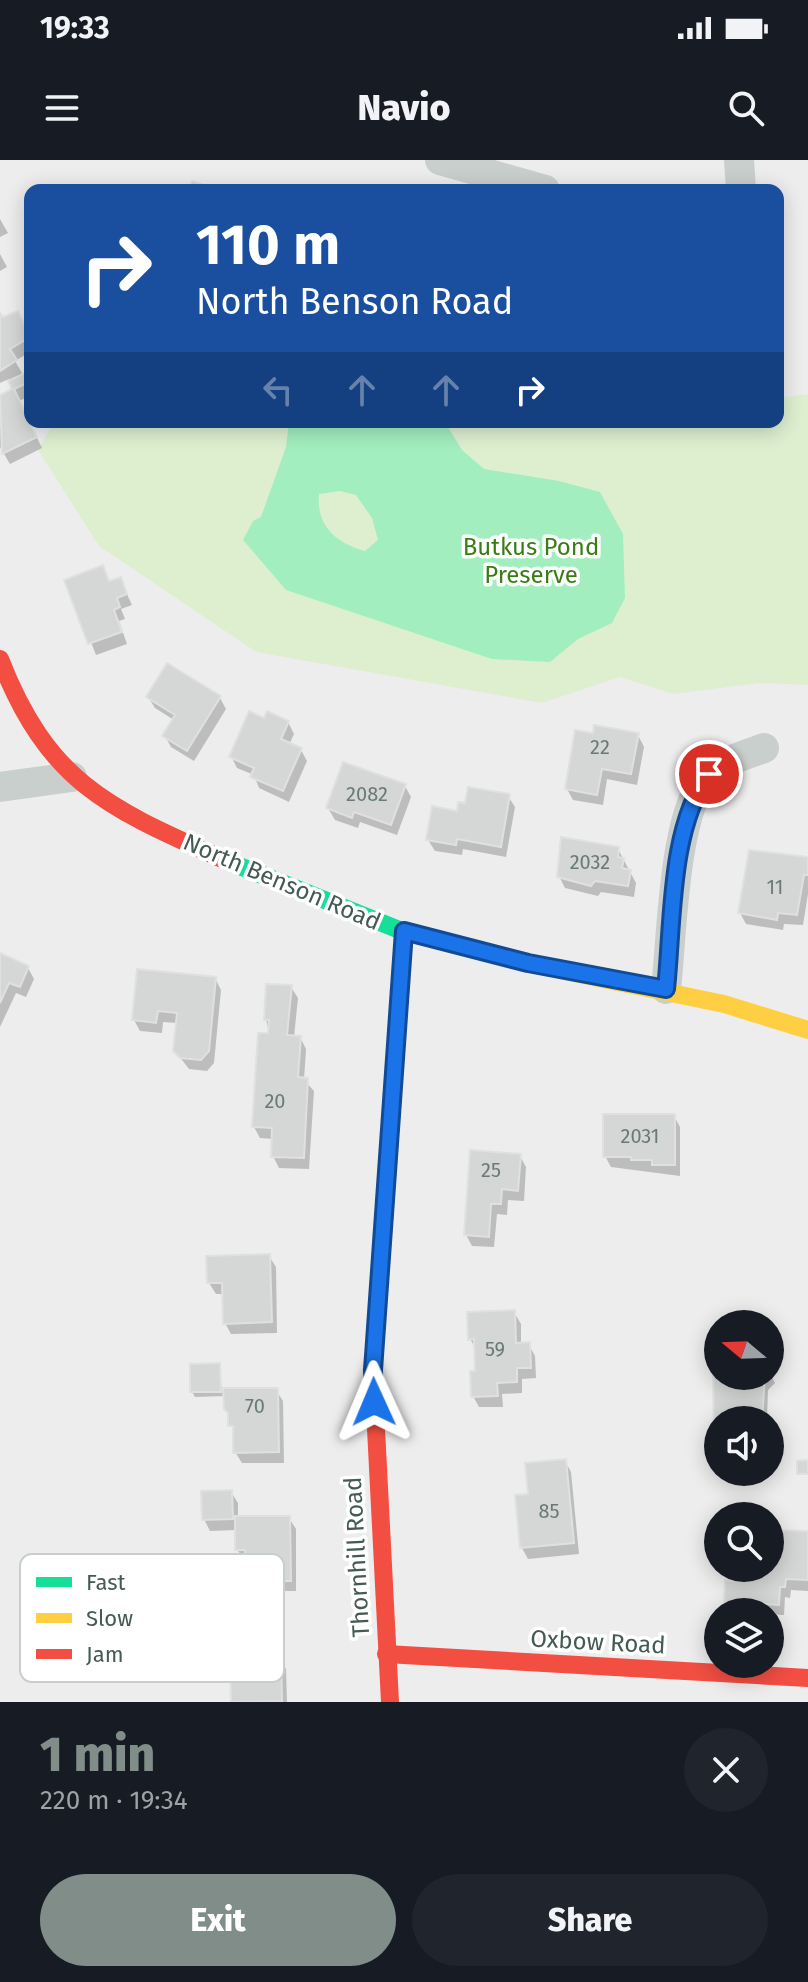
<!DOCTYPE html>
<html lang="en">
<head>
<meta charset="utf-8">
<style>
	body { margin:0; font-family:"Fira Sans",sans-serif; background:#20242c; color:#f1f3f6; height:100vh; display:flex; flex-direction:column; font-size:30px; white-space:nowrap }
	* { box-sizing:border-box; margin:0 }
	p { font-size:26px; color:#9ea1a6 }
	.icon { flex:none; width:44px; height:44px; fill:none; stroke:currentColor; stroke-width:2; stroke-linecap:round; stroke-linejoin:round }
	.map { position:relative; height:1542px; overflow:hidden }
	.sheet { display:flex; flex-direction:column; background:#171b24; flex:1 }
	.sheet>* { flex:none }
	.top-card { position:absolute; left:24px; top:24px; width:760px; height:244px; border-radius:16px; box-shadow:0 4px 20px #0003; background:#1a4fa0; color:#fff; overflow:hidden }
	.needle { width:52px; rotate:289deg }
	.fabs { position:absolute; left:704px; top:1150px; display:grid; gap:16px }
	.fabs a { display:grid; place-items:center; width:80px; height:80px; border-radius:50%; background:#171b24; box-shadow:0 4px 20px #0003; font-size:40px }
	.pin { position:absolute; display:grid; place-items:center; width:68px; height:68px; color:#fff; margin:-34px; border:4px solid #fff; border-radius:50%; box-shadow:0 2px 8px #0007 }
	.me { position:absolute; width:88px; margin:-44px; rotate:359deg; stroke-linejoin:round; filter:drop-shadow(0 0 6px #0008) }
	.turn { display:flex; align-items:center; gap:28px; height:168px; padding:0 40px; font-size:36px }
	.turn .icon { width:104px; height:104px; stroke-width:2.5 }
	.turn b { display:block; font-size:56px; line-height:68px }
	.lanes { display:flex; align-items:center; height:76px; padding:0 40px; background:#0003; justify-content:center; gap:40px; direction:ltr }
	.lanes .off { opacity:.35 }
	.round { display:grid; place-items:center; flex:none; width:84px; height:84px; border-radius:42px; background:#20242c }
	.summary { display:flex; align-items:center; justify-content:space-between; height:136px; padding:0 40px }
	h1 { font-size:48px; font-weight:800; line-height:60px; color:#808d89 }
	.primary-button { display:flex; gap:16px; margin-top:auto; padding:16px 40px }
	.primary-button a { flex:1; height:92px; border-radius:48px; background:#808d89; color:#fff; font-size:32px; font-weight:800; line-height:92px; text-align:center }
	.primary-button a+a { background:#20242c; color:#f1f3f6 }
	.status { display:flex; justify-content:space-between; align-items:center; height:56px; padding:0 40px; background:#171b24; direction:ltr }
	.status svg { height:22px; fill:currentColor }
	header { display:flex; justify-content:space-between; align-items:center; height:104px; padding:0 40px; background:#171b24; font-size:36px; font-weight:800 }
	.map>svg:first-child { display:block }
</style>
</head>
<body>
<div class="status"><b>19:33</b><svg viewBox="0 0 49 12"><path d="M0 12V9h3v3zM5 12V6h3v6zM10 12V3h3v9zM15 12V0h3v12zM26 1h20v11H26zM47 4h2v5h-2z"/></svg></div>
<header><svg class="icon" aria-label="menu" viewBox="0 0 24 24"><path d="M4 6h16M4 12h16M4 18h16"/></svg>Navio<svg class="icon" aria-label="search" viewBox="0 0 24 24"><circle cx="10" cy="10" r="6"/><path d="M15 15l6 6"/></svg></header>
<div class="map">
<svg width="808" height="1542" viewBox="0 0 808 1542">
	<rect width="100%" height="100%" fill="#eeedee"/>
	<polygon fill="#deefd0" points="808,234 808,525 760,523 673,534 620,517 542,543 256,492 99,386 38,290 54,262 778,262 778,238"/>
	<path fill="#a3eebe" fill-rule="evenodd" d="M289,262h156l17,28 22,19 75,12 41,11 23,42 2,64 -13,25 -34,16 -28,23 -58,-3 -206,-69 -43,-50 10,-19 8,-4 25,-70zM340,331l16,4 16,23 6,22 -13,11c-29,-8 -49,-25 -46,-57z"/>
	<g fill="#0003">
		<polygon points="0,59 8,73 0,77"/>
		<polygon points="0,94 7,107 0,111"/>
		<polygon points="17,154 30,178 30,192 15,201 22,213 17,219 24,215 30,225 30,236 19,241 42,288 10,304 0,287 0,237 14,230 9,219 0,223 0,156 3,160"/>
		<polygon points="102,408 110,423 120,419 132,445 121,449 125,459 119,461 127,484 96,495 67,421"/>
		<polygon points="148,537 220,538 226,549 194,601 171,587 165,576 174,560 155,548"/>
		<polygon points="265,561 288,562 294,574 289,585 301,590 307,601 289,642 259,628 254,615 237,608 231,596"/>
		<polygon points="638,575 644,587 637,625 607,619 603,645 573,640 567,629"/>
		<polygon points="405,626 411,637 397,675 360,662 358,668 335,660 328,648"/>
		<polygon points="508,636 515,647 506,697 463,689 462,695 435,691 428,680 458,653"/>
		<polygon points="618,689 636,723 634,737 601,732 598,736 565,728 559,716"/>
		<polygon points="808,699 808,734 803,765 784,764 783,770 746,764 740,753"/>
		<polygon points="0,795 28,808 34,819 26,837 16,833 0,867"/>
		<polygon points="215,818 221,830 214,903 207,911 189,909 175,891 178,863 163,862 162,873 140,871 134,860"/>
		<polygon points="291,827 298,838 294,877 300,877 306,889 304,920 314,931 309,1009 279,1008 273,996 274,979 260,978 254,967 270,875 266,860"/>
		<polygon points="674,956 680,967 680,1016 611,1007 605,996"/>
		<polygon points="520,996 526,1007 524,1041 508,1040 507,1055 497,1054 494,1087 472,1086 466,1075"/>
		<polygon points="269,1096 276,1107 277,1173 231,1174 225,1163 224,1134 216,1134 209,1123"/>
		<polygon points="514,1152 521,1164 521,1185 529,1185 535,1196 536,1218 522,1219 522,1233 502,1234 503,1247 479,1247 473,1236 476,1189 470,1179"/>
		<polygon points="219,1205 222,1230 276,1230 283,1241 284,1303 242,1303 235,1292 235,1274 225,1236 195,1237 192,1232"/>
		<polygon points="718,1213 718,1216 770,1214 775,1223 768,1230 767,1260 718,1260 718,1274 716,1271"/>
		<polygon points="565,1301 571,1312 579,1394 528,1399 522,1388 530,1335"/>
		<polygon points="231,1332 238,1343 238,1358 289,1358 296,1369 296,1431 253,1431 247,1420 247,1401 237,1390 237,1370 210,1371 204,1359"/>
		<polygon points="808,1373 808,1431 791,1430 790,1438 785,1437 784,1455 732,1452 726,1441 735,1423 736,1408 770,1408 770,1384 780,1384"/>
		<polygon points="248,1462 255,1473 257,1498 280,1498 286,1509 287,1542 233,1541 232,1509 225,1509 218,1498"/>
	</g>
	<g fill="#d5d7d6" stroke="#dfe0e0" stroke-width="2">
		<polygon points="192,21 219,30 189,30"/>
		<polygon points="18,151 30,177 10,189 17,200 0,211 0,153 3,157"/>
		<polygon points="25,213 29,222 14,229 37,277 2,294 0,235 12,229 8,221"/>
		<polygon points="103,405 109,421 121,417 127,434 117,438 120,447 114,450 122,472 88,484 64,420"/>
		<polygon points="167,503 221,536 187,591 162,576 175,555 146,537"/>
		<polygon points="249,551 264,558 267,551 289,561 281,579 302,588 283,631 250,617 254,608 229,597"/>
		<polygon points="594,565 639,573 631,614 602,609 597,635 565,629 575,570 593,573"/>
		<polygon points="343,602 406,624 391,665 354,652 352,658 326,648"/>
		<polygon points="468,627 510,634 501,687 457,679 456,685 426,680 432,646 457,651 458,642 465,643"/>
		<polygon points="561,677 619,687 618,697 624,698 622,708 631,710 628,726 595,721 591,726 557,717"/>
		<polygon points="749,690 808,697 808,715 804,715 797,755 778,753 777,760 738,753"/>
		<polygon points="0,793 29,806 20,827 9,823 0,843"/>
		<polygon points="137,809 216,817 209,891 201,900 180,898 173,891 177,853 158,851 156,863 132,860"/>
		<polygon points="266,824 292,825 287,875 301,876 298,917 308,918 304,998 271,997 272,968 252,967 258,873 268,873 269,860 264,860"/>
		<polygon points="603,954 675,954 675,1005 652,1005 652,1000 631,1000 631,997 603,997"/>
		<polygon points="470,990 521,994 518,1031 502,1029 501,1044 491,1044 489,1077 464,1075"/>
		<polygon points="270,1094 272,1162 223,1164 222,1123 207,1123 206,1096"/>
		<polygon points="515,1150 516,1183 530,1182 531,1208 517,1208 517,1222 497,1223 498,1236 471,1237 470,1211 475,1211 474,1179 468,1180 467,1152"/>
		<polygon points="220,1203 221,1232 190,1232 190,1204"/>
		<polygon points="713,1211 718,1211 718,1216 765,1216 762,1260 718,1260 718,1271 714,1271"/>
		<polygon points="223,1228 278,1228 279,1292 233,1293 233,1266 228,1266 228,1253 224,1249"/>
		<polygon points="566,1299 574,1383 520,1388 515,1335 528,1334 525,1303"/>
		<polygon points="808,1300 808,1314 797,1314 797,1301"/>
		<polygon points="232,1330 233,1359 202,1360 201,1331"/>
		<polygon points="235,1356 290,1356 291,1421 245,1421 245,1390 235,1390"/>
		<polygon points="778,1370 808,1371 808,1420 786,1419 785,1427 780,1427 779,1445 724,1442 725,1420 733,1421 734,1408 770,1408 770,1382 778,1382"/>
		<polygon points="249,1460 253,1496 281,1496 282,1541 231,1542 230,1498 216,1498 215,1461"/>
	</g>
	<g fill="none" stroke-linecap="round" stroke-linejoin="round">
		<g stroke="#c9cfcd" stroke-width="30">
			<polyline points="440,0 545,30"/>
			<polyline points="739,0 741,30"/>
			<polyline points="0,627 72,617"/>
			<path d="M666,829c6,-51 7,-180 43,-215 14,-13 37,-19 55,-26"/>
		</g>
		<g stroke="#16e098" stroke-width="18">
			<polyline points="227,701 402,771 536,805"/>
			<polyline points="385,1046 404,771"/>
		</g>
		<polyline stroke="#ffcf43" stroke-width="18" points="536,805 724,844 808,870"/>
		<g stroke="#f24e42" stroke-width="18">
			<path d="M0,499c49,126 111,150 227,202"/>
			<polyline points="385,1046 373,1210 390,1542"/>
			<polyline points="386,1494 808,1518"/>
		</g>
	</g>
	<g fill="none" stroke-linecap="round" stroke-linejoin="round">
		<defs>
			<path id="route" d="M374,1242l-1,-32 31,-439 124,32 138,26c7,-65 3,-161 43,-215"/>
		</defs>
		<use href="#route" stroke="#114b97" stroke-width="20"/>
		<use href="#route" stroke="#1a73e8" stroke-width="14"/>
	</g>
	<g text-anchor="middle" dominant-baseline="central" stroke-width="7" stroke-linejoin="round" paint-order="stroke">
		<g font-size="20" fill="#6a7a74">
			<text x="600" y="587">22</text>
			<text x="367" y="634">2082</text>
			<text x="590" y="702">2032</text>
			<text x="775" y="727">11</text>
			<text x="275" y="941">20</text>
			<text x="640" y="976">2031</text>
			<text x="491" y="1010">25</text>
			<text x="495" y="1189">59</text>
			<text x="255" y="1246">70</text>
			<text x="549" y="1351">85</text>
		</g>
		<g font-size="24" fill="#387d13" stroke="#fff">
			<text x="531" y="387">Butkus Pond<tspan x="531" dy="28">Preserve</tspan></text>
		</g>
		<g font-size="24" fill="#445a52" stroke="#fff">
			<text transform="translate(282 722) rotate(23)">North Benson Road</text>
			<text transform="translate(357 1397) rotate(-93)">Thornhill Road</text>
			<text transform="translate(598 1482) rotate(3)">Oxbow Road</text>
		</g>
	</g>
	<rect x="20" y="1394" width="264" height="128" rx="12" fill="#fff" stroke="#c7cecb" stroke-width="2"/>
	<rect x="36" y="1417" width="36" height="10" fill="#16e098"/>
	<rect x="36" y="1453" width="36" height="10" fill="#ffcf43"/>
	<rect x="36" y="1489" width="36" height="10" fill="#f24e42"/>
	<g font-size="22" fill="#445a52">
		<text x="86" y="1430">Fast</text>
		<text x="86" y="1466">Slow</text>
		<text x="86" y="1502">Jam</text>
	</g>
</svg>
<div class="fabs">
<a><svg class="needle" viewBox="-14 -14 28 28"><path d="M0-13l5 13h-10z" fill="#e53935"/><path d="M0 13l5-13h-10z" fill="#9ea1a6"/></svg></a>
<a><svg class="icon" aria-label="sound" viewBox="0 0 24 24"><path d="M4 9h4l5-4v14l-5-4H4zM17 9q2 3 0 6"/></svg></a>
<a><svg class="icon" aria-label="search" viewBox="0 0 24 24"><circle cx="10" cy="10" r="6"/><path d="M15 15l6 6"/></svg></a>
<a><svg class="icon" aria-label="layers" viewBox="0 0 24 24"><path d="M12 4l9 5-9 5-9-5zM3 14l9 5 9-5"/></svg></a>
</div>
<div class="pin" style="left:709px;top:614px;background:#d93025"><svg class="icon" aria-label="arrive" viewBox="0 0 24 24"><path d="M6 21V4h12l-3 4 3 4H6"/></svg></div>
<svg class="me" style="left:374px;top:1242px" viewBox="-20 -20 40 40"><path d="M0-17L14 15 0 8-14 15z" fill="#1a73e8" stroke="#fff" stroke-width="4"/></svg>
<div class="top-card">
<div class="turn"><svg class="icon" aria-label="right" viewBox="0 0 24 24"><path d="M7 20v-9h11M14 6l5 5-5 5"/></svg><div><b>110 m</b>North Benson Road</div></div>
<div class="lanes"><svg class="icon off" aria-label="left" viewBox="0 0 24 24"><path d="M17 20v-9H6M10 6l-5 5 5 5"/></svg><svg class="icon off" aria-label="ahead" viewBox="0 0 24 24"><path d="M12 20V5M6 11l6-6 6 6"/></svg><svg class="icon off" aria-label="ahead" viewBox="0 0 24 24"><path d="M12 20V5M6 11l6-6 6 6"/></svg><svg class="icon" aria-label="right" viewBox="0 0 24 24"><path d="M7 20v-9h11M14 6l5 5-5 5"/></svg></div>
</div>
</div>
<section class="sheet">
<div class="summary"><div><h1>1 min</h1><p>220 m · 19:34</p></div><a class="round"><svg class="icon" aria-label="close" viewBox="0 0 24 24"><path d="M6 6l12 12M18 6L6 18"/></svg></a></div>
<div class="primary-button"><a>Exit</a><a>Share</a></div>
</section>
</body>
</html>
